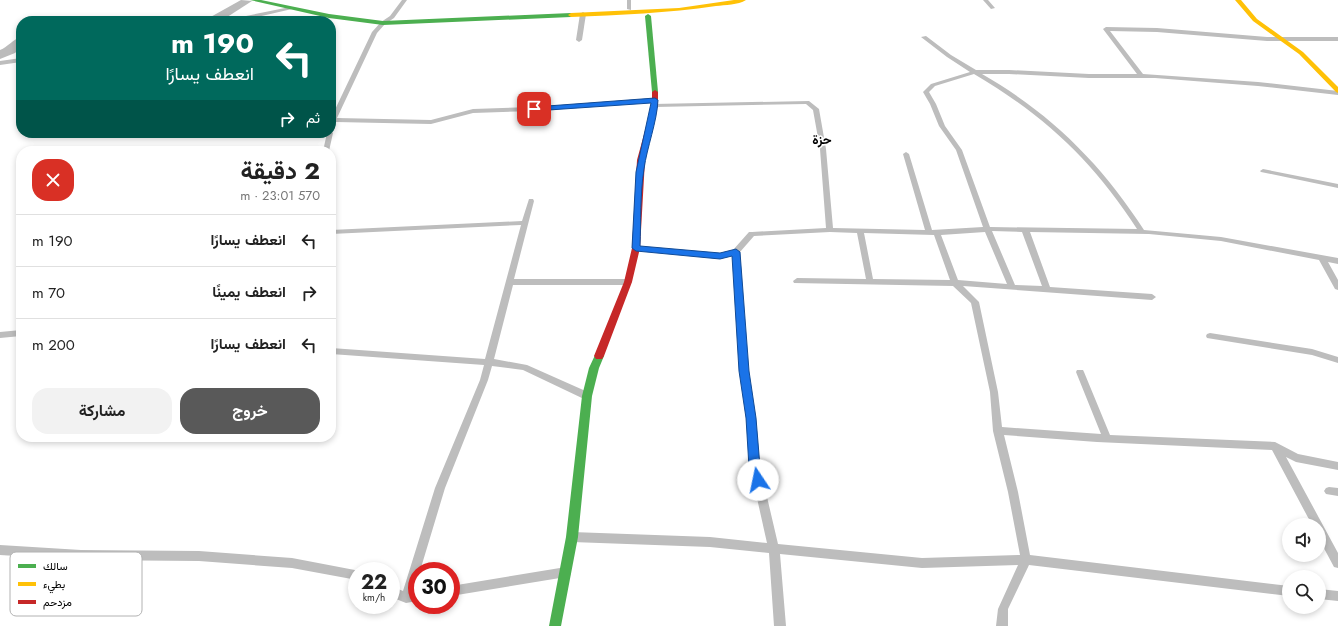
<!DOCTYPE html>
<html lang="ar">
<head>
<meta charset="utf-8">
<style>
	body { margin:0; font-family:Jost,Vazirmatn,sans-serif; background:#f2f2f2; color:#222; direction:rtl; height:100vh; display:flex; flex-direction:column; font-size:15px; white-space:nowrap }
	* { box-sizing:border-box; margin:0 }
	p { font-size:13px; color:#767676 }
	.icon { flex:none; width:22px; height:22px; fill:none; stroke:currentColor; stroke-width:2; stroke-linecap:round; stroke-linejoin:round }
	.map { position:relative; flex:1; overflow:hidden; direction:ltr }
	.panel { position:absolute; left:16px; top:146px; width:320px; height:296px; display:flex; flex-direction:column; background:#fff; border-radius:16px; box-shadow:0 2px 6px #0003; direction:rtl }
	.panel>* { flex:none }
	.banner { position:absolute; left:16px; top:16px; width:320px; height:122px; border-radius:16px; box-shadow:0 2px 6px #0003; direction:rtl; background:#00695c; color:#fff; overflow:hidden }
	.tools { position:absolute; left:1282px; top:518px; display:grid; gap:8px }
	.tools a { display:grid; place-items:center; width:44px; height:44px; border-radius:50%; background:#fff; box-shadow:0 2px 6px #0003; font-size:20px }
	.speed { position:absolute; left:348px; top:562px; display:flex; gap:8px; font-size:20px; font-weight:700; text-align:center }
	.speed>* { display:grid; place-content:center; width:52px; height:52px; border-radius:50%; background:#fff; box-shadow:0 2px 6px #0003; line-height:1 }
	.speed small { font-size:10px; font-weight:400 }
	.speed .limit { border:6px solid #d22; background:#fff; color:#111 }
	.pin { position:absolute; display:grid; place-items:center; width:34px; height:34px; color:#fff; margin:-17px; border-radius:8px; box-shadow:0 2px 6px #0006 }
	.me { position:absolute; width:44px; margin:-22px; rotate:349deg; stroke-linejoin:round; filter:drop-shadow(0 0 3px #0008) }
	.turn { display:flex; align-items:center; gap:14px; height:84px; padding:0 16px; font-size:18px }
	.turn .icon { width:52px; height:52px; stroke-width:2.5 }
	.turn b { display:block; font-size:28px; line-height:34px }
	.then { display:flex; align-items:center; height:38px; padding:0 16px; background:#0003; gap:8px; font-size:15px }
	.round { display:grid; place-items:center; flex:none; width:42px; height:42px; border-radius:16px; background:#f2f2f2 }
	.overview { display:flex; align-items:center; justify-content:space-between; height:68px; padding:0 16px }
	h1 { font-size:24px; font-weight:700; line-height:30px }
	.button { display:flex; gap:8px; margin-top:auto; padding:8px 16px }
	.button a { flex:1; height:46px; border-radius:16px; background:#595959; color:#fff; font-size:16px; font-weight:700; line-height:46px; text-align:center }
	.button a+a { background:#f2f2f2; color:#222 }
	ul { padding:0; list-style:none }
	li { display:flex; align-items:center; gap:12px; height:52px; padding:0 16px; border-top:1px solid #e0e0e0 }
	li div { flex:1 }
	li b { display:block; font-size:15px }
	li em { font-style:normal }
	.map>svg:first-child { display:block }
</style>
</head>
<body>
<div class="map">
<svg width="1338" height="626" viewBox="0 0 1338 626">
	<rect width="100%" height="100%" fill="#fff"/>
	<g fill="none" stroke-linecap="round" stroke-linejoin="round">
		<g fill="#bbb" fill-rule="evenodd">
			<polygon points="241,0 252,1 221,21 205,21 207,19"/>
			<polygon points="158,18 163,19 165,21 152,21 154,19"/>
			<path d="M21,37v10l-6,6 -15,6v-9c8,-3 13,-11 21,-13z"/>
		</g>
		<g fill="#bdbdbd" fill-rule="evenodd">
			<polygon points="402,0 407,0 394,18 385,24 377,33 337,118 431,120 473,109 534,107 655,98 658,100 655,102 534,111 473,113 431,124 336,122 334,130 332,132 333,133 329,151 323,151 327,133 331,133 331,118 372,32 381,22 390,16"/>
			<polygon points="627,0 631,0 631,10 627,9"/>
			<polygon points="983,0 988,0 995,8 991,9"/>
			<polygon points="290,7 292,7 292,9 240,21 232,21 241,17"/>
			<polygon points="583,12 586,14 582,40 579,42 576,40 580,14"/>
			<path d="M1106,27l51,1 110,9h71v4h-71l-110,-9 -47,-1 33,43 115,8 80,9v4l-80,-9 -103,-8h-66l-80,-4h-27c68,39 119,89 162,156l77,7 117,21v6l-10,-2 10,18v10l-3,-1 -16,-29 -98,-19 -72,-7 -119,-2 20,55 102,7 4,3 -4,3 -189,-14 16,16 19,90 4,35 99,7 -25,-62 1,-2h6l1,2 26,63 165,7 23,12 40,8v8l-42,-8 -10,-5 52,96v15l-4,-1 -15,-28v-14h-7l-40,-75 -175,-8 -93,-7 14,57 12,63 259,31v10l-260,-31 -21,44v17h-12l2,-17 20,-44 -96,3 -142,-14 6,72h-12l-5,-73 -59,-6 -138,-5 -4,-2 -1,-3 1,-3 4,-2 138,5 57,6 -17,-76 -4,-49 -6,-47 -7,-116 -13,4 -84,-9 -4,-2 4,-2 84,7 13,-3 16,-18h3l74,-4 -6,-79 -7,-39 -7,-6 -151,3 -2,-1v-2l156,-3 10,8 7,40 7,79 92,2 -22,-76 3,-2 3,2 23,76 51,-3 -27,-77 -17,-24 -9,-22 -7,-12 8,-8 39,-12 -23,-15 -26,-20 5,-1 25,19 25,15h33l80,4h48l-34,-45zM974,74c70,41 119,87 163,155l-147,-2 -28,-77 -17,-24 -9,-22 -7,-12 6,-6zM992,231l30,1 20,54 -27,-1zM830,232l27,1 9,46 -69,-1 -4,3 1,2 159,3 18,17 19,89 3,39 15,61 12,63 -98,3 -144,-14 -18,-77 -4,-49 -8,-47 -8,-119 14,-16zM985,232l22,52 -49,-4 -17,-45zM864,233l70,2 16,45 -77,-1z"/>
			<polygon points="21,58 21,62 0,65 0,61"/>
			<polygon points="1263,169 1338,184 1338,188 1261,172 1260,171"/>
			<polygon points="529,199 533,199 534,201 514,279 628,279 632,282 628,285 513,285 494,359 527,365 590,393 591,396 590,399 587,400 584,399 523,370 492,366 488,380 445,488 420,571 417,571 417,580 413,591 417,591 417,601 406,603 391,597 391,586 403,591 435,488 480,380 484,365 331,354 331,348 485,359 521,225 331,234 331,230 522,221"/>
			<polygon points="21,330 21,336 0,338 0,332"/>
			<polygon points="1210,333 1312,349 1338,357 1338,363 1312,355 1207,338 1206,336 1207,334"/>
			<polygon points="1329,487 1338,488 1338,496 1326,494 1324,491 1326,488"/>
			<polygon points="0,545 81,550 199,551 292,558 360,571 357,571 357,580 292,568 199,561 81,560 0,555"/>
			<polygon points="566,567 570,568 571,572 570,576 566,577 451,596 451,586"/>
			<polygon points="1319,589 1338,591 1338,601 1319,599"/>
		</g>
		<g fill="#4caf50" fill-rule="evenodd">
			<polygon points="250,0 261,0 329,14 383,21 571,13 574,15 571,17 383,25 329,18"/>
			<polygon points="648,14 651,16 658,92 655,94 652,92 645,16"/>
			<polygon points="599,352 602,353 604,356 599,368 592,396 578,537 561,626 549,626 566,537 582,396 589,368 596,353"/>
		</g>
		<g fill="#ffc107" fill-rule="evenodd">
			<path d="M734,0h12c-8,5 -21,5 -30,6 -48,7 -97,9 -145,11l-3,-2 3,-2 108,-5z"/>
			<polygon points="1235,0 1241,0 1257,19 1303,52 1338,87 1338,93 1336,92 1299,54 1253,21"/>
		</g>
		<polygon fill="#c62828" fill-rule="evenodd" points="655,90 658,92 658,105 645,160 640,248 632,282 604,356 602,359 596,359 594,356 624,282 632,248 637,160 652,105 652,92"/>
	</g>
	<path fill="#1a73e8" stroke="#114b97" d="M655,98l3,2c-1,22 -11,47 -14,69 -4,25 -3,52 -4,77l80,7 16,-4 4,3 9,119 7,47 4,49 3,13 -1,4 -4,1 -4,-1 -5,-17 -3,-49 -7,-47 -7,-115 -12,3 -84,-8 -4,-3 4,-76 15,-69 -117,8 -3,-2 3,-2z"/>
	<g text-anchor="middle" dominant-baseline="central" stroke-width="3" stroke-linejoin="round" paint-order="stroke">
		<g font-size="13" font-weight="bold" fill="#000" stroke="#fff">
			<text x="822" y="139">حزة</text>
		</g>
	</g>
	<rect x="10" y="552" width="132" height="64" rx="6" fill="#fff" stroke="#b2b2b2" stroke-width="1"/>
	<rect x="18" y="564" width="18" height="4" fill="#4caf50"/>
	<rect x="18" y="582" width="18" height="4" fill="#ffc107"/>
	<rect x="18" y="600" width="18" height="4" fill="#c62828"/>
	<g font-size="11" fill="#000">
		<text x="43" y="570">سالك</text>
		<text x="43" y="588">بطيء</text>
		<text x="43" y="606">مزدحم</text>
	</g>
</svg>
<div class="tools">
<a><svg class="icon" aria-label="sound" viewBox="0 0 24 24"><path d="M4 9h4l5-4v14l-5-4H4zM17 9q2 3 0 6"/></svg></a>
<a><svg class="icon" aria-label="search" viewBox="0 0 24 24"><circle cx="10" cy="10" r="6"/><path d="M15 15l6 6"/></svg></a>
</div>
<div class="speed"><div>22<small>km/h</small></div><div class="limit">30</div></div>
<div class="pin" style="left:534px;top:109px;background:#d93025"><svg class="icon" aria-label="arrive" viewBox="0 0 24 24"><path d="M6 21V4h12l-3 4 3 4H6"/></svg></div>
<svg class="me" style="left:758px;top:480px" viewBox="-20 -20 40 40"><circle r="19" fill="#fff"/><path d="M0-13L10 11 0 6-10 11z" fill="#1a73e8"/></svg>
<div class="banner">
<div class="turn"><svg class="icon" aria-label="left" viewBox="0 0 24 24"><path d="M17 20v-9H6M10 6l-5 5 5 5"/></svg><div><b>190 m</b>انعطف يسارًا</div></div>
<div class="then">ثم<svg class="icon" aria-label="right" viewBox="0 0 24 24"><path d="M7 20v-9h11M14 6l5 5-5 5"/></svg></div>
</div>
<section class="panel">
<div class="overview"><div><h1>2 دقيقة</h1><p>570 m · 23:01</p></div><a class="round" style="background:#d93025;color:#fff"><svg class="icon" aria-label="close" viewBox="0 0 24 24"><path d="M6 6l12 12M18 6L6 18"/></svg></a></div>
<ul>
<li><svg class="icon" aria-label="left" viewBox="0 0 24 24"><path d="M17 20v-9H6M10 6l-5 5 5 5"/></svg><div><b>انعطف يسارًا</b></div><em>190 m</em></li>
<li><svg class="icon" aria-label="right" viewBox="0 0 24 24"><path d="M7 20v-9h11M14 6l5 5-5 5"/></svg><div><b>انعطف يمينًا</b></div><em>70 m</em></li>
<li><svg class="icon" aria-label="left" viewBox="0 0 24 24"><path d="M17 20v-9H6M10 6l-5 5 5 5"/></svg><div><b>انعطف يسارًا</b></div><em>200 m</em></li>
</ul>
<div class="button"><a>خروج</a><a>مشاركة</a></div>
</section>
</div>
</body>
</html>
